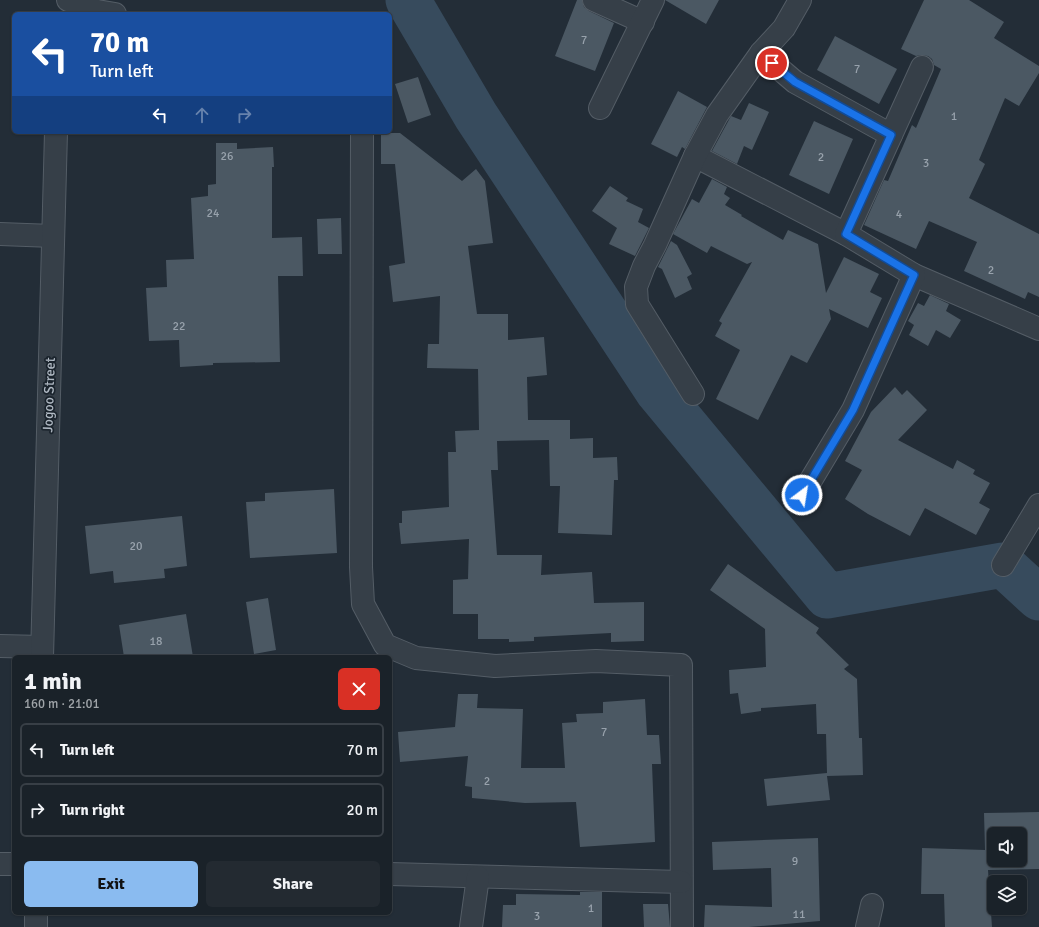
<!DOCTYPE html>
<html lang="en">
<head>
<meta charset="utf-8">
<style>
	body { margin:0; font-family:Signika,sans-serif; background:#232a31; color:#f1f3f6; height:100vh; display:flex; flex-direction:column; font-size:15px; white-space:nowrap }
	* { box-sizing:border-box; margin:0 }
	p { font-size:13px; color:#9fa4a8 }
	.icon { flex:none; width:22px; height:22px; fill:none; stroke:currentColor; stroke-width:2; stroke-linecap:round; stroke-linejoin:round }
	.map { position:relative; flex:1; overflow:hidden }
	.sheet { position:absolute; left:12px; top:655px; width:380px; height:260px; display:flex; flex-direction:column; background:#1a2229; border-radius:6px; box-shadow:0 1px 3px #0004,0 0 0 1px #383f46 }
	.sheet>* { flex:none }
	.hud { position:absolute; left:12px; top:12px; width:380px; height:122px; border-radius:6px; box-shadow:0 1px 3px #0004,0 0 0 1px #383f46; background:#1a4fa0; color:#fff; overflow:hidden }
	.buttons { position:absolute; left:987px; top:827px; display:grid; gap:8px }
	.buttons a { display:grid; place-items:center; width:40px; height:40px; border-radius:6px; background:#1a2229; box-shadow:0 1px 3px #0004,0 0 0 1px #383f46; font-size:20px }
	.pin { position:absolute; display:grid; place-items:center; width:34px; height:34px; color:#fff; margin:-17px; border:2px solid #fff; border-radius:50%; box-shadow:0 1px 4px #0007 }
	.me { position:absolute; width:44px; margin:-22px; rotate:31deg; stroke-linejoin:round; filter:drop-shadow(0 0 3px #0008) }
	.turn { display:flex; align-items:center; gap:14px; height:84px; padding:0 12px; font-size:18px }
	.turn .icon { width:52px; height:52px; stroke-width:2.5 }
	.turn b { display:block; font-size:28px; line-height:34px }
	.lanes { display:flex; align-items:center; height:38px; padding:0 12px; background:#0003; justify-content:center; gap:20px; direction:ltr }
	.lanes .off { opacity:.35 }
	.round { display:grid; place-items:center; flex:none; width:42px; height:42px; border-radius:6px; background:#232a31 }
	.summary { display:flex; align-items:center; justify-content:space-between; height:68px; padding:0 12px }
	h1 { font-size:24px; font-weight:800; line-height:30px }
	.button { display:flex; gap:8px; margin-top:auto; padding:8px 12px }
	.button a { flex:1; height:46px; border-radius:6px; background:#8abbf0; color:#111; font-size:16px; font-weight:800; line-height:46px; text-align:center }
	.button a+a { background:#232a31; color:#f1f3f6 }
	ul { padding:0; list-style:none }
	li { display:flex; align-items:center; gap:12px; height:54px; margin:0 8px 6px; padding:0 4px; border:2px solid #383f46; border-radius:6px }
	li div { flex:1 }
	li b { display:block; font-size:15px }
	li em { font-style:normal }
	.map>svg:first-child { display:block }
</style>
</head>
<body>
<div class="map">
<svg width="1039" height="927" viewBox="0 0 1039 927">
	<rect width="100%" height="100%" fill="#232d37"/>
	<g fill="none" stroke-linecap="round" stroke-linejoin="round">
		<polyline stroke="#374b5d" stroke-width="45" points="408,0 476,116 658,392 827,596 1003,565 1039,598"/>
	</g>
	<g fill="#4b5863" fill-rule="evenodd">
		<polygon points="577,0 582,0 584,7 589,11 614,23 595,71 555,56"/>
		<polygon points="665,0 719,0 706,24"/>
		<polygon points="924,0 969,0 1004,22 994,38 1039,66 1039,73 1019,106 1005,98 979,160 985,164 969,198 1039,234 1039,297 1028,292 1025,299 964,271 977,242 929,221 916,249 864,225 884,180 888,181 912,125 916,128 941,69 934,65 932,59 928,56 921,55 916,56 901,49"/>
		<polygon points="835,36 897,69 879,104 817,70"/>
		<polygon points="418,77 431,115 408,123 395,84"/>
		<polygon points="678,91 707,107 685,149 682,147 677,157 651,144"/>
		<polygon points="749,103 769,112 752,150 744,146 737,164 712,151 731,116 741,120"/>
		<polygon points="814,121 853,139 829,194 789,175"/>
		<polygon points="381,133 400,133 462,181 476,169 485,181 493,243 468,246 477,314 508,314 508,340 544,337 547,375 527,377 528,420 570,420 570,439 593,438 593,458 617,457 618,480 614,480 612,535 558,533 560,486 550,486 549,440 497,441 498,470 491,470 497,555 542,555 541,575 592,572 594,603 644,602 644,641 611,642 611,633 534,637 534,641 509,642 509,639 478,639 478,614 453,614 453,580 468,579 469,539 401,544 399,523 402,523 402,511 449,507 448,452 456,452 455,431 479,430 478,369 427,368 428,344 439,344 440,296 393,302 389,266 405,263 395,164 381,164"/>
		<polygon points="216,143 237,143 237,149 273,147 274,167 272,167 272,238 302,237 303,276 278,276 280,362 213,363 213,365 180,367 179,340 149,341 146,288 167,287 166,260 194,259 191,198 208,196 208,185 216,184"/>
		<polygon points="712,179 727,187 724,194 730,198 725,205 742,215 741,216 783,240 788,230 818,244 826,293 844,257 879,274 870,292 882,298 868,328 829,309 831,319 807,363 791,355 758,420 716,399 740,350 715,336 722,323 719,321 752,262 747,264 711,246 707,253 673,234 692,199 699,203"/>
		<polygon points="610,186 628,198 626,201 643,209 638,222 649,228 635,256 609,244 617,228 592,211"/>
		<polygon points="341,218 342,254 318,254 317,219"/>
		<polygon points="671,241 677,245 692,274 687,277 692,289 675,298 662,269 658,267"/>
		<polygon points="930,295 949,304 946,311 961,320 950,338 936,330 928,346 909,335 914,325 908,321 918,303 924,306"/>
		<polygon points="895,387 902,395 907,390 927,410 898,440 953,469 957,460 975,470 973,474 990,483 979,503 990,509 976,535 925,508 910,536 868,514 845,499 862,470 845,461 871,412"/>
		<polygon points="334,489 337,553 250,558 246,502 265,501 265,493"/>
		<polygon points="182,516 187,566 164,569 165,578 114,583 113,571 90,574 85,526"/>
		<polygon points="728,564 819,628 816,633 849,665 844,669 857,679 859,738 862,738 863,775 827,776 830,800 767,806 764,779 827,773 826,734 817,734 816,704 761,708 761,711 741,714 738,693 730,694 729,670 766,667 765,629 710,590"/>
		<polygon points="268,598 276,650 254,654 246,602"/>
		<polygon points="186,614 193,657 124,657 119,625"/>
		<polygon points="458,694 478,694 477,708 523,709 521,768 565,768 562,723 577,722 576,714 603,713 603,702 645,699 647,735 659,735 661,764 652,764 655,842 580,847 576,802 525,803 472,798 472,787 465,786 468,756 400,762 398,732 455,727"/>
		<path d="M1039,812v57l-51,1 4,57h-47l-1,-33h-23l1,-46 63,2 -1,-37zM994,834h26v26h-26z"/>
		<polygon points="818,838 820,921 749,927 704,927 705,905 772,907 771,868 713,870 712,842"/>
		<polygon points="580,892 602,892 602,927 502,927 503,905 516,905 516,894 580,895"/>
		<polygon points="643,904 668,904 670,927 644,927"/>
	</g>
	<g fill="none" stroke-linecap="round" stroke-linejoin="round">
		<defs>
			<g id="minor">
				<polyline points="68,0 97,11 115,14"/>
				<polyline points="594,0 643,22"/>
				<polyline points="761,53 795,82 891,135"/>
				<polyline points="600,108 653,0"/>
				<polyline points="362,132 361,567 363,604 385,645 416,658 495,666 596,661 681,665 682,927"/>
				<polyline points="695,156 846,234 914,275 1039,329"/>
				<polyline points="0,234 53,236"/>
				<polyline points="846,234 922,67"/>
				<polyline points="693,394 637,304 636,287 644,266 655,245 695,156 717,115 761,53 784,28 800,0"/>
				<polyline points="802,495 853,410 914,275"/>
				<polyline points="1003,565 1039,505"/>
				<polyline points="0,646 42,647"/>
				<polyline points="42,657 56,132"/>
				<polyline points="0,864 14,864"/>
				<polyline points="390,874 681,882"/>
				<polyline points="36,927 36,913"/>
				<polyline points="471,927 478,877"/>
				<polyline points="867,927 872,905"/>
			</g>
		</defs>
		<use href="#minor" stroke="#545d66" stroke-width="24"/>
		<use href="#minor" stroke="#363f48" stroke-width="22"/>
	</g>
	<g fill="none" stroke-linecap="round" stroke-linejoin="round">
		<defs>
			<polyline id="route" points="772,63 795,82 891,135 846,234 914,275 853,410 802,495"/>
		</defs>
		<use href="#route" stroke="#114b97" stroke-width="10"/>
		<use href="#route" stroke="#1a73e8" stroke-width="7"/>
	</g>
	<g text-anchor="middle" dominant-baseline="central" stroke-width="3.5" stroke-linejoin="round" paint-order="stroke">
		<g font-size="12" fill="#98a2ac">
			<text x="584" y="40">7</text>
			<text x="857" y="69">7</text>
			<text x="954" y="116">1</text>
			<text x="227" y="156">26</text>
			<text x="821" y="157">2</text>
			<text x="926" y="163">3</text>
			<text x="213" y="213">24</text>
			<text x="899" y="214">4</text>
			<text x="991" y="270">2</text>
			<text x="179" y="326">22</text>
			<text x="136" y="546">20</text>
			<text x="156" y="641">18</text>
			<text x="604" y="732">7</text>
			<text x="487" y="781">2</text>
			<text x="795" y="861">9</text>
			<text x="591" y="908">1</text>
			<text x="799" y="914">11</text>
			<text x="537" y="916">3</text>
		</g>
		<g font-size="14" fill="#b1bac4" stroke="#1b242d">
			<text transform="translate(49 395) rotate(-88)">Jogoo Street</text>
		</g>
	</g>
</svg>
<div class="buttons">
<a><svg class="icon" aria-label="sound" viewBox="0 0 24 24"><path d="M4 9h4l5-4v14l-5-4H4zM17 9q2 3 0 6"/></svg></a>
<a><svg class="icon" aria-label="layers" viewBox="0 0 24 24"><path d="M12 4l9 5-9 5-9-5zM3 14l9 5 9-5"/></svg></a>
</div>
<div class="pin" style="left:772px;top:63px;background:#d93025"><svg class="icon" aria-label="arrive" viewBox="0 0 24 24"><path d="M6 21V4h12l-3 4 3 4H6"/></svg></div>
<svg class="me" style="left:802px;top:495px" viewBox="-20 -20 40 40"><circle r="17" fill="#1a73e8" stroke="#fff" stroke-width="3"/><path d="M0-11L8 9 0 5-8 9z" fill="#fff"/></svg>
<div class="hud">
<div class="turn"><svg class="icon" aria-label="left" viewBox="0 0 24 24"><path d="M17 20v-9H6M10 6l-5 5 5 5"/></svg><div><b>70 m</b>Turn left</div></div>
<div class="lanes"><svg class="icon" aria-label="left" viewBox="0 0 24 24"><path d="M17 20v-9H6M10 6l-5 5 5 5"/></svg><svg class="icon off" aria-label="ahead" viewBox="0 0 24 24"><path d="M12 20V5M6 11l6-6 6 6"/></svg><svg class="icon off" aria-label="right" viewBox="0 0 24 24"><path d="M7 20v-9h11M14 6l5 5-5 5"/></svg></div>
</div>
<section class="sheet">
<div class="summary"><div><h1>1 min</h1><p>160 m · 21:01</p></div><a class="round" style="background:#d93025;color:#fff"><svg class="icon" aria-label="close" viewBox="0 0 24 24"><path d="M6 6l12 12M18 6L6 18"/></svg></a></div>
<ul>
<li><svg class="icon" aria-label="left" viewBox="0 0 24 24"><path d="M17 20v-9H6M10 6l-5 5 5 5"/></svg><div><b>Turn left</b></div><em>70 m</em></li>
<li><svg class="icon" aria-label="right" viewBox="0 0 24 24"><path d="M7 20v-9h11M14 6l5 5-5 5"/></svg><div><b>Turn right</b></div><em>20 m</em></li>
</ul>
<div class="button"><a>Exit</a><a>Share</a></div>
</section>
</div>
</body>
</html>
